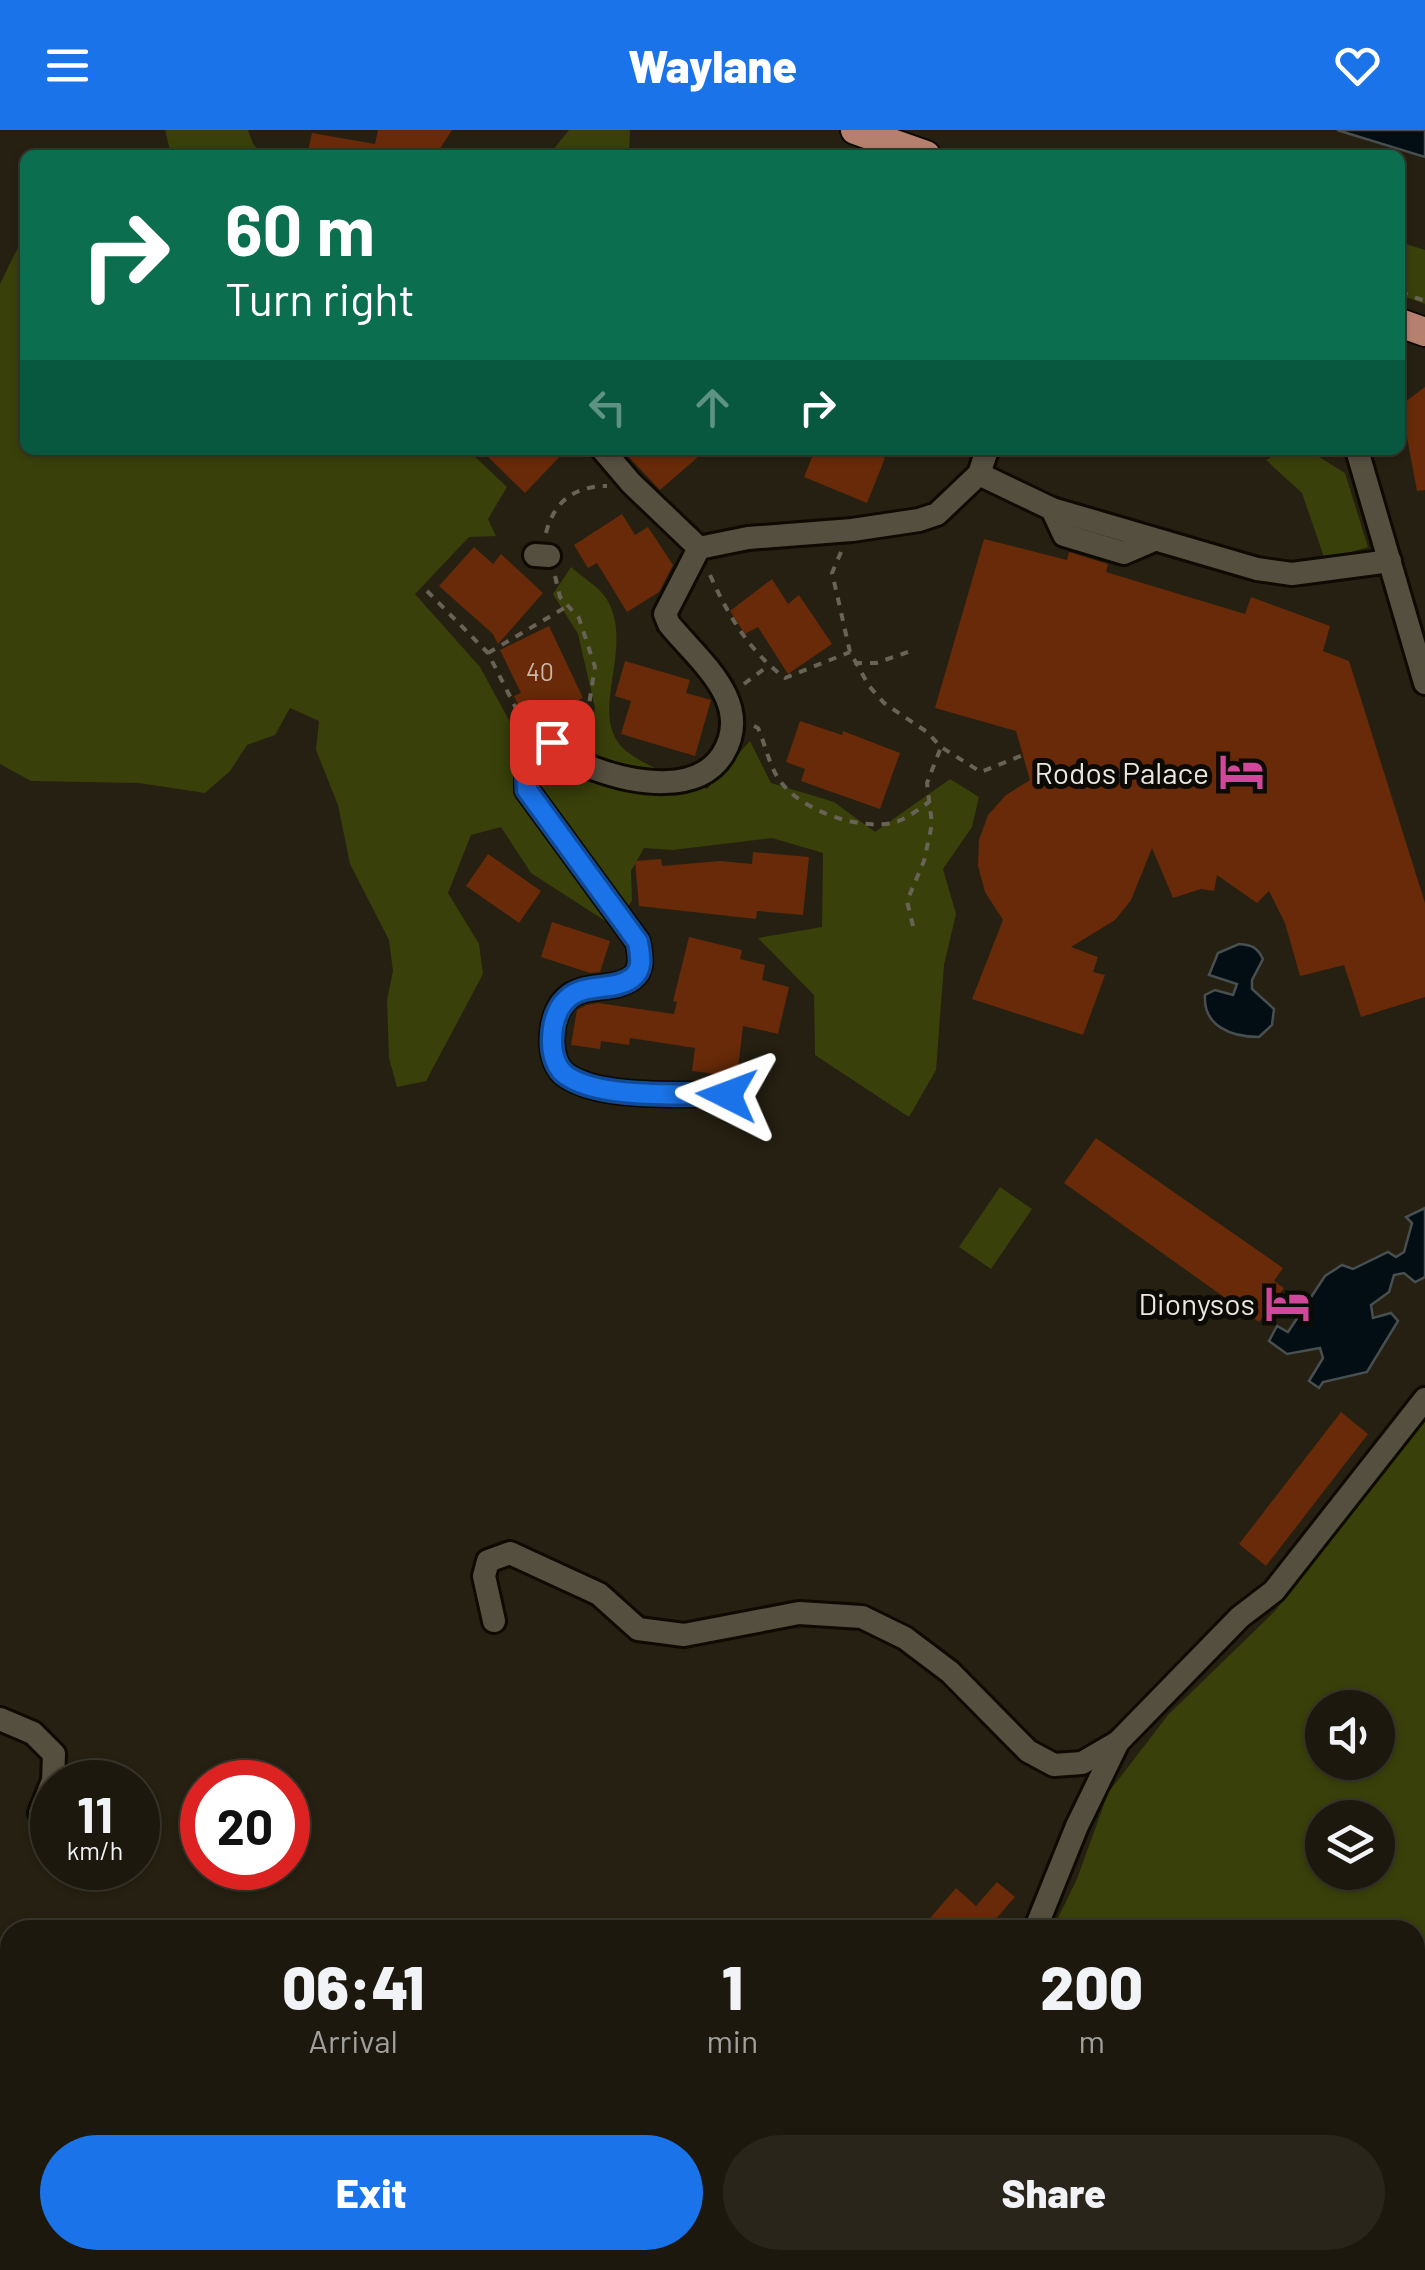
<!DOCTYPE html>
<html lang="en">
<head>
<meta charset="utf-8">
<style>
	body { margin:0; font-family:Barlow,sans-serif; background:#29251b; color:#f1f3f6; height:100vh; display:flex; flex-direction:column; font-size:38px; white-space:nowrap }
	* { box-sizing:border-box; margin:0 }
	p { font-size:32px; color:#a0a09d }
	.icon { flex:none; width:55px; height:55px; fill:none; stroke:currentColor; stroke-width:2; stroke-linecap:round; stroke-linejoin:round }
	.map { position:relative; flex:1; overflow:hidden }
	.sheet { position:absolute; left:0px; top:1790px; width:1425px; height:350px; display:flex; flex-direction:column; background:#1c180d; border-radius:30px 30px 0 0; box-shadow:0 2px 8px #0004,0 0 0 2px #3a372e }
	.sheet>* { flex:none }
	.banner { position:absolute; left:20px; top:20px; width:1385px; height:305px; border-radius:15px; box-shadow:0 2px 8px #0004,0 0 0 2px #3a372e; background:#0b6e4f; color:#fff; overflow:hidden }
	.buttons { position:absolute; left:1305px; top:1560px; display:grid; gap:20px }
	.buttons a { display:grid; place-items:center; width:90px; height:90px; border-radius:50%; background:#1c180d; box-shadow:0 2px 8px #0004,0 0 0 2px #3a372e; font-size:50px }
	.speed { position:absolute; left:30px; top:1630px; display:flex; gap:20px; font-size:50px; font-weight:700; text-align:center }
	.speed>* { display:grid; place-content:center; width:130px; height:130px; border-radius:50%; background:#1c180d; box-shadow:0 2px 8px #0004,0 0 0 2px #3a372e; line-height:1 }
	.speed small { font-size:25px; font-weight:400 }
	.speed .limit { border:15px solid #d22; background:#fff; color:#111 }
	.pin { position:absolute; display:grid; place-items:center; width:85px; height:85px; color:#fff; margin:-42px; border-radius:20px; box-shadow:0 5px 15px #0006 }
	.me { position:absolute; width:110px; margin:-55px; rotate:273deg; stroke-linejoin:round; filter:drop-shadow(0 0 8px #0008) }
	.turn { display:flex; align-items:center; gap:35px; height:210px; padding:0 40px; font-size:45px }
	.turn .icon { width:130px; height:130px; stroke-width:2.5 }
	.turn b { display:block; font-size:70px; line-height:85px }
	.lanes { display:flex; align-items:center; height:95px; padding:0 40px; background:#0003; justify-content:center; gap:50px; direction:ltr }
	.lanes .off { opacity:.35 }
	.eta { display:flex; justify-content:space-evenly; align-items:center; height:170px; text-align:center }
	.eta b { font-size:60px; font-weight:800; line-height:70px }
	.action { display:flex; gap:20px; margin-top:auto; padding:20px 40px }
	.action a { flex:1; height:115px; border-radius:60px; background:#1a73e8; color:#fff; font-size:40px; font-weight:800; line-height:115px; text-align:center }
	.action a+a { background:#29251b; color:#f1f3f6 }
	header { display:flex; justify-content:space-between; align-items:center; height:130px; padding:0 40px; background:#1a73e8; color:#fff; font-size:45px; font-weight:800 }
	.map>svg:first-child { display:block }
</style>
</head>
<body>
<header><svg class="icon" aria-label="menu" viewBox="0 0 24 24"><path d="M4 6h16M4 12h16M4 18h16"/></svg>Waylane<svg class="icon" aria-label="heart" viewBox="0 0 24 24"><path d="M12 20l-8-8c-3-5 5-10 8-4 3-6 11-1 8 4z"/></svg></header>
<div class="map">
<svg width="1425" height="2140" viewBox="0 0 1425 2140">
	<rect width="100%" height="100%" fill="#252011"/>
	<g fill="#39400a" fill-rule="evenodd">
		<polygon points="165,0 248,0 253,14 264,25 171,25"/>
		<polygon points="569,0 630,0 629,25 549,25"/>
		<path d="M25,103v217h443l39,37 -19,32 8,17 -27,1 -54,57 65,73 48,88 57,-17 10,-30 -17,-74 -25,-40 18,-27c11,10 28,20 35,31 32,50 -24,121 23,155 21,16 53,25 78,36l43,-48 21,42 63,19 41,30 75,-53 29,18 -7,30 -29,42 13,45 -12,51 -8,105 -27,47 -94,-62 -1,-60 -56,-57 64,-11 1,-74 -51,-15 -99,12 -29,-2 -13,23 1,30 -19,25 -82,-53 -30,-46 -30,8 -23,58 31,51 4,30 -57,107 -29,6 -8,-29 -2,-58 6,-29 -4,-31 -39,-76 -12,-59 -22,-55 3,-29 -29,-13 -15,27 -28,10 -17,26 -25,22 -66,-10 -108,-2 -31,-17v-480z"/>
		<polygon points="1400,112 1425,120 1425,174 1400,165"/>
		<polygon points="1284,320 1316,325 1345,343 1368,417 1325,430 1302,363 1266,330"/>
		<polygon points="1000,1057 1032,1079 991,1139 959,1117"/>
		<path d="M1425,1273v720l-10,7v-200h-363l25,-51 31,-86 60,-78 108,-105zM1322,1578h56v54h-56zM1322,1688h56v54h-56z"/>
		<polygon points="818,2130 1272,2130 1269,2140 802,2140"/>
	</g>
	<g fill="#020e13" stroke="#484f50" stroke-width="2.5">
		<polygon points="1337,0 1425,0 1425,27"/>
		<path d="M1239,814c13,1 18,3 24,15l-11,21v9l22,20 -2,16 -13,12c-28,0 -56,-11 -54,-42l10,-5 18,5 4,-11 -28,-9 9,-22z"/>
		<polygon points="1425,1078 1425,1147 1415,1152 1404,1143 1394,1145 1389,1162 1371,1175 1373,1188 1391,1183 1398,1191 1367,1242 1323,1252 1319,1258 1309,1251 1323,1228 1320,1218 1287,1224 1269,1211 1277,1196 1288,1202 1325,1146 1342,1135 1353,1139 1388,1122 1396,1127 1404,1122 1412,1093 1406,1087"/>
	</g>
	<g fill="#682a08">
		<polygon points="378,0 452,0 436,25 307,25 312,3 375,14"/>
		<polygon points="1425,257 1425,360 1417,361 1401,275"/>
		<polygon points="481,320 566,320 525,363"/>
		<polygon points="633,320 706,320 660,360 627,325"/>
		<polygon points="815,320 865,320 885,328 867,373 804,347"/>
		<polygon points="622,384 635,405 648,397 673,435 659,462 627,482 597,433 588,438 574,415"/>
		<polygon points="984,409 1067,430 1069,422 1108,434 1106,442 1245,484 1251,467 1330,496 1323,521 1349,531 1425,773 1425,867 1361,887 1344,835 1300,846 1285,793 1269,761 1257,773 1217,745 1214,761 1201,759 1173,768 1152,718 1131,770 1115,790 1071,817 1098,827 1093,842 1105,845 1083,905 972,869 1003,790 985,762 978,736 979,710 988,685 1006,665 1030,650 1016,601 935,578"/>
		<polygon points="474,417 493,434 501,424 543,463 498,514 493,504 439,456"/>
		<polygon points="772,449 788,474 799,465 832,514 788,544 758,497 745,504 730,481"/>
		<polygon points="549,496 583,568 528,595 514,566 521,563 500,520"/>
		<polygon points="625,531 690,550 686,563 711,570 695,626 621,604 631,571 615,566"/>
		<polygon points="800,591 842,605 843,601 900,623 880,679 801,651 805,639 786,632"/>
		<polygon points="753,722 809,727 803,785 757,781 756,789 639,776 635,731 661,729 662,736 720,731 752,734"/>
		<polygon points="488,724 541,761 519,793 466,756"/>
		<polygon points="552,792 610,811 600,842 590,843 541,827"/>
		<polygon points="689,807 742,820 740,829 765,835 762,850 789,857 778,904 743,896 737,947 692,941 695,918 630,908 629,915 601,911 600,919 571,915 577,880 586,875 598,873 674,884 677,872 673,871"/>
		<polygon points="1096,1008 1283,1138 1274,1151 1284,1158 1259,1192 1064,1053"/>
		<polygon points="1341,1282 1368,1304 1266,1436 1239,1414"/>
		<polygon points="997,1752 1015,1767 986,1800 934,1800 926,1793 956,1758 976,1776"/>
	</g>
	<g fill="none" stroke-linecap="round" stroke-linejoin="round">
		<defs>
			<g id="minor">
				<polyline points="603,320 631,353 699,418"/>
				<polyline points="1357,320 1425,553"/>
				<polyline points="979,344 1052,379 1257,439 1292,444 1390,431"/>
				<polyline points="1052,379 1064,405 1124,423 1154,410"/>
				<polyline points="535,425 549,426"/>
				<path d="M727,965c-45,-2 -123,5 -160,-19 -11,-7 -15,-22 -15,-34 0,-15 3,-32 14,-43 18,-17 48,-7 66,-21 12,-9 8,-23 6,-36l-111,-152v-22c8,-8 14,-14 25,-14 14,-1 30,10 43,15 38,14 103,26 128,-15 31,-52 -24,-93 -54,-130l-4,-10 34,-66 49,-10 104,-8 67,-10 18,-6 42,-40 8,-24"/>
				<polyline points="494,1491 484,1446 488,1431 510,1423 599,1464 638,1499 684,1505 799,1483 862,1487 905,1508 950,1542 1028,1621 1054,1635 1082,1633 1118,1612"/>
				<polyline points="0,1589 33,1603 54,1624 53,1652"/>
				<polyline points="40,1683 52,1653"/>
				<polyline points="1035,1800 1077,1696 1118,1612 1240,1487 1274,1461 1425,1269"/>
				<polyline points="0,1973 10,1975"/>
				<polyline points="582,2140 590,2130"/>
				<polyline points="776,2140 791,2130"/>
			</g>
			<g id="major">
				<polyline points="855,0 926,25"/>
				<polyline points="1400,193 1425,202"/>
			</g>
		</defs>
		<use href="#minor" stroke="#0e0901" stroke-width="28"/>
		<use href="#major" stroke="#0e0901" stroke-width="32"/>
		<g stroke="#686356" stroke-width="4" stroke-dasharray="8 8" stroke-linecap="butt">
			<polyline points="1400,162 1425,171"/>
			<path d="M546,403c8,-32 29,-47 61,-47"/>
			<polyline points="841,422 832,443 836,460 850,522 869,556 884,573 927,602 941,617 981,642 1023,625"/>
			<path d="M710,445c18,40 39,76 75,103l65,-26"/>
			<polyline points="555,446 560,467 579,488 595,537 588,581 576,607"/>
			<polyline points="427,461 488,523 531,608"/>
			<polyline points="488,523 566,477"/>
			<polyline points="854,533 876,533 908,522"/>
			<polyline points="744,554 768,536"/>
			<path d="M754,596l4,2c7,16 11,36 20,50 20,32 83,54 118,44 12,-4 23,-13 33,-20"/>
			<polyline points="913,796 907,771 924,731 932,694 927,653 941,617"/>
		</g>
		<use href="#minor" stroke="#554f3f" stroke-width="22"/>
		<use href="#major" stroke="#b6806f" stroke-width="28"/>
	</g>
	<g fill="none" stroke-linecap="round" stroke-linejoin="round">
		<defs>
			<path id="route" d="M552,612l6,11 -16,2 -16,13 1,22 111,152c2,13 6,27 -6,36 -18,14 -48,4 -65,21 -12,11 -15,28 -15,43 0,12 4,27 15,34 36,24 116,17 160,19"/>
		</defs>
		<use href="#route" stroke="#114b97" stroke-width="25"/>
		<use href="#route" stroke="#1a73e8" stroke-width="18"/>
	</g>
	<defs>
		<symbol id="hotel-bare" viewBox="-9 -9 18 18"><path d="M-6-4.5h1.5V1H6V5H4.5V3h-9V5H-6ZM-4 0a1.8 1.8 0 1 1 3.6 0ZM.5 0V-2.5h3Q6-2.5 6 0Z" fill="#d1479c" stroke="#0c0a05" stroke-width="2.5" paint-order="stroke"/></symbol>
	</defs>
	<g fill-rule="evenodd">
		<use href="#hotel-bare" x="1210" y="610" width="63" height="63"/>
		<use href="#hotel-bare" x="1256" y="1142" width="63" height="63"/>
	</g>
	<g text-anchor="middle" dominant-baseline="central" stroke-width="10" stroke-linejoin="round" paint-order="stroke">
		<g font-size="25" fill="#cab8a8">
			<text x="540" y="541">40</text>
		</g>
		<g font-size="30" fill="#ebe7de" stroke="#0c0a05" text-anchor="end">
			<text x="1209" y="642">Rodos Palace</text>
			<text x="1255" y="1173">Dionysos</text>
		</g>
	</g>
</svg>
<div class="buttons">
<a><svg class="icon" aria-label="sound" viewBox="0 0 24 24"><path d="M4 9h4l5-4v14l-5-4H4zM17 9q2 3 0 6"/></svg></a>
<a><svg class="icon" aria-label="layers" viewBox="0 0 24 24"><path d="M12 4l9 5-9 5-9-5zM3 14l9 5 9-5"/></svg></a>
</div>
<div class="speed"><div>11<small>km/h</small></div><div class="limit">20</div></div>
<div class="pin" style="left:552px;top:612px;background:#d93025"><svg class="icon" aria-label="arrive" viewBox="0 0 24 24"><path d="M6 21V4h12l-3 4 3 4H6"/></svg></div>
<svg class="me" style="left:727px;top:965px" viewBox="-20 -20 40 40"><path d="M0-17L14 15 0 8-14 15z" fill="#1a73e8" stroke="#fff" stroke-width="4"/></svg>
<div class="banner">
<div class="turn"><svg class="icon" aria-label="right" viewBox="0 0 24 24"><path d="M7 20v-9h11M14 6l5 5-5 5"/></svg><div><b>60 m</b>Turn right</div></div>
<div class="lanes"><svg class="icon off" aria-label="left" viewBox="0 0 24 24"><path d="M17 20v-9H6M10 6l-5 5 5 5"/></svg><svg class="icon off" aria-label="ahead" viewBox="0 0 24 24"><path d="M12 20V5M6 11l6-6 6 6"/></svg><svg class="icon" aria-label="right" viewBox="0 0 24 24"><path d="M7 20v-9h11M14 6l5 5-5 5"/></svg></div>
</div>
<section class="sheet">
<div class="eta">
<div><b>06:41</b><p>Arrival</p></div>
<div><b>1</b><p>min</p></div>
<div><b>200</b><p>m</p></div>
</div>
<div class="action"><a>Exit</a><a>Share</a></div>
</section>
</div>
</body>
</html>
